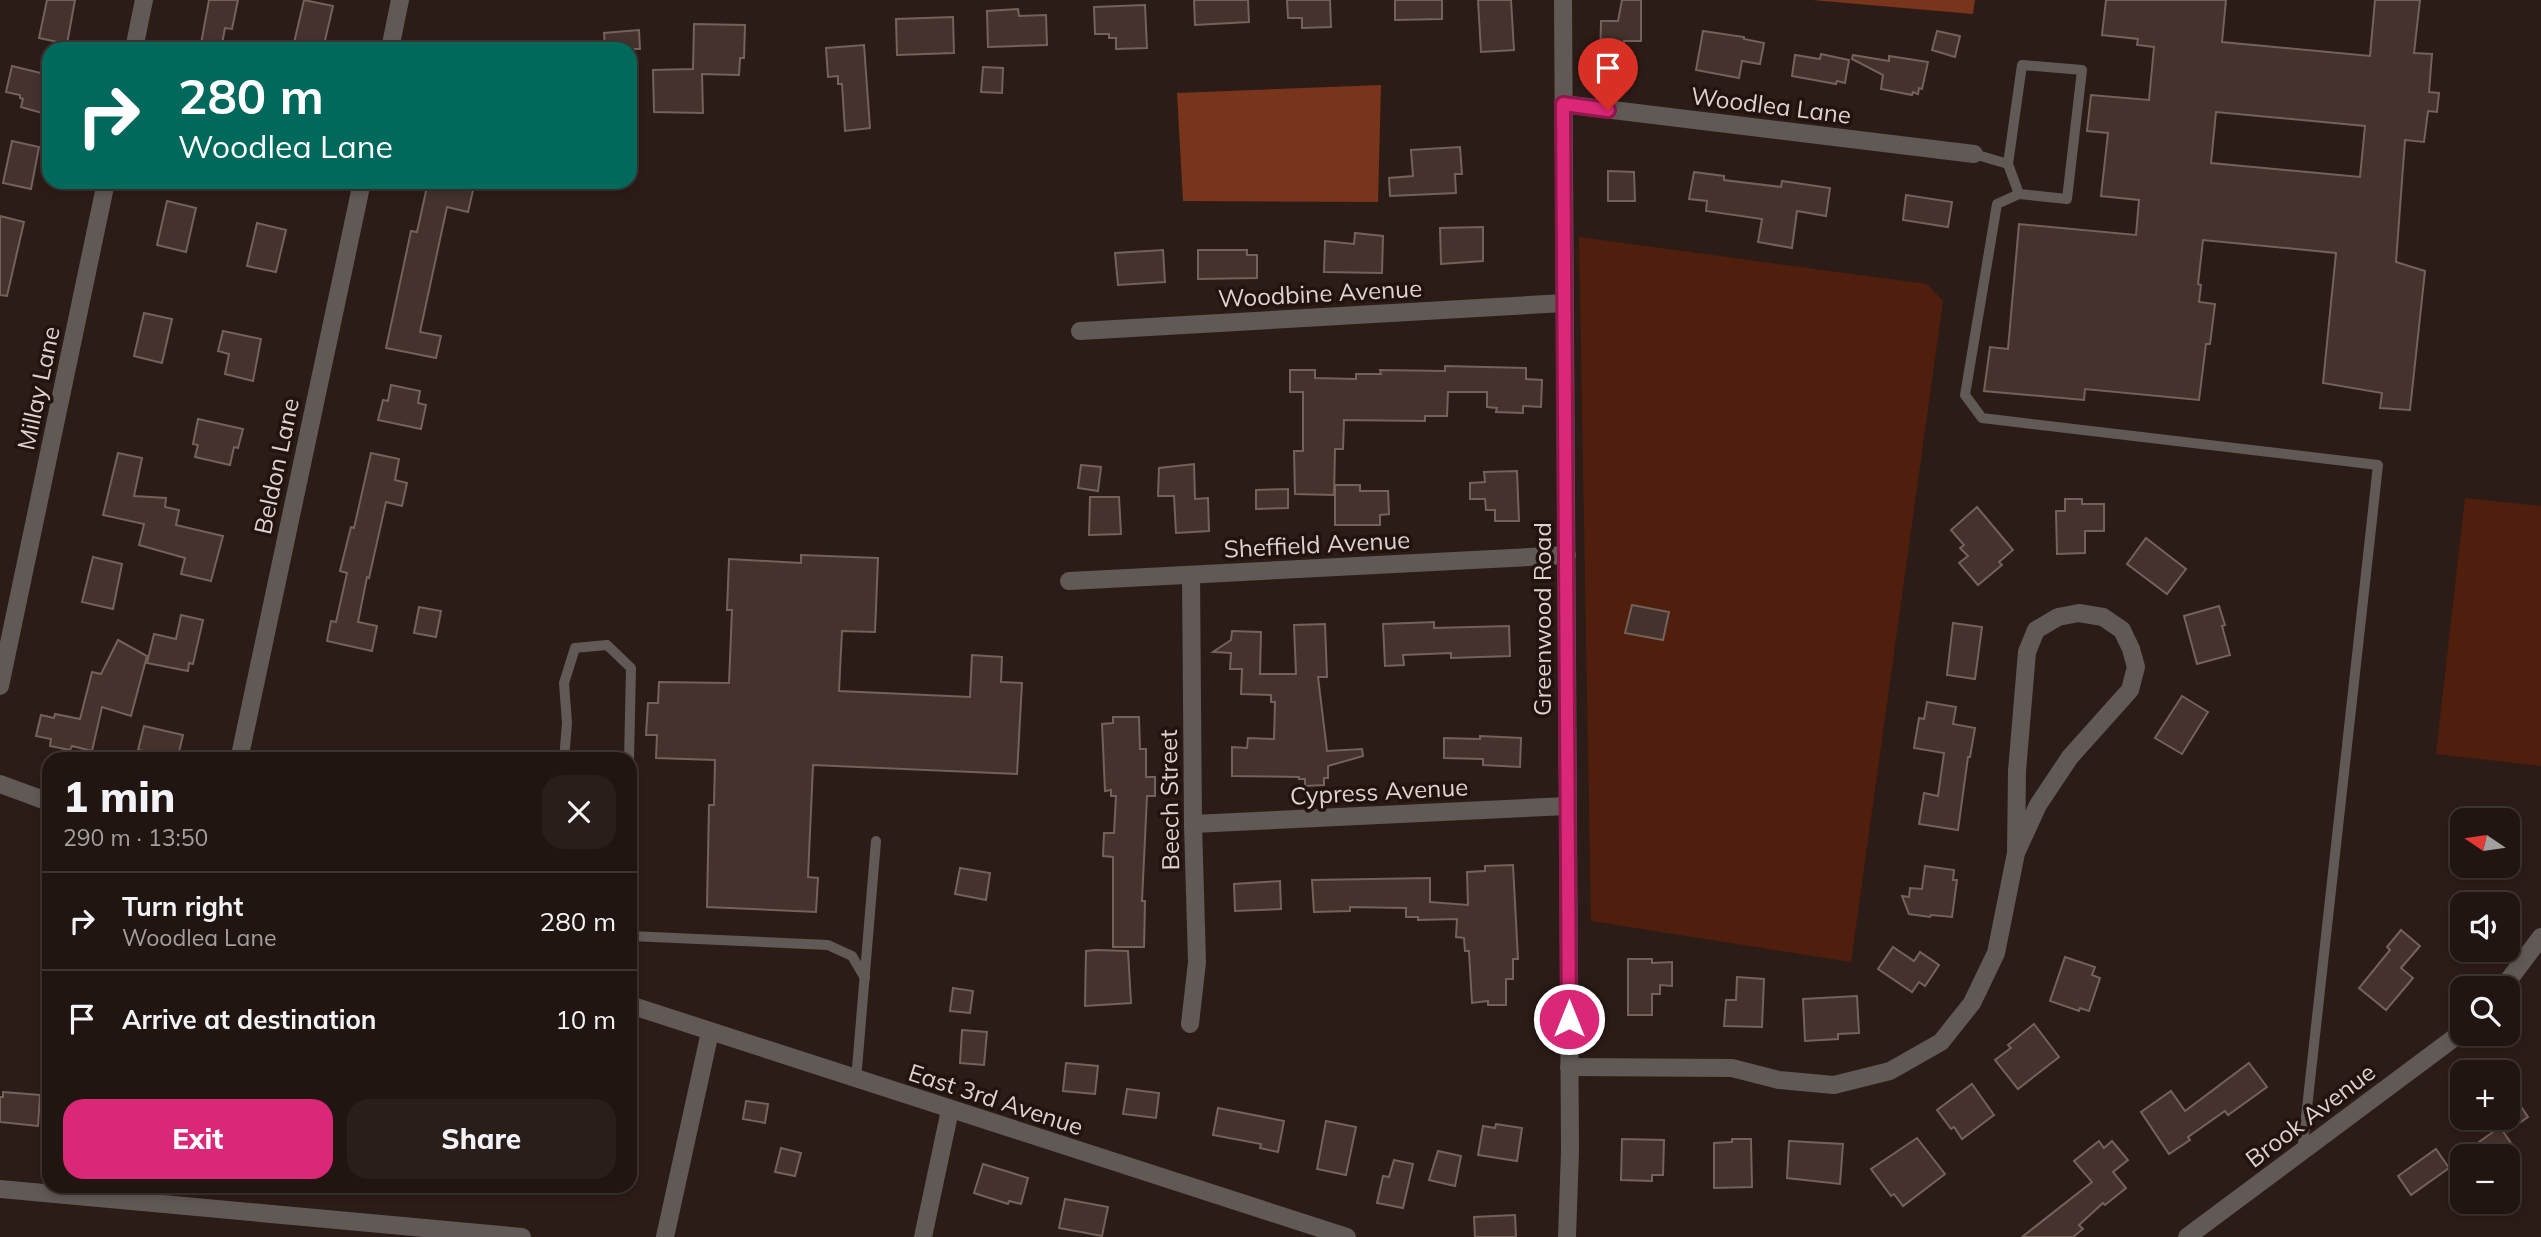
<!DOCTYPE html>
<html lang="en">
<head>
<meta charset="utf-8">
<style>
	body { margin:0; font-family:Mulish,sans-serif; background:#291e1a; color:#f1f3f6; height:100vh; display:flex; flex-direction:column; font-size:26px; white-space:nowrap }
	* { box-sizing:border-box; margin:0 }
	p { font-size:23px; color:#a29f9f }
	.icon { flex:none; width:38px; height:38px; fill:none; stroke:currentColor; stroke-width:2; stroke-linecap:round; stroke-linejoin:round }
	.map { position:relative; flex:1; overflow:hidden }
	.panel { position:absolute; left:42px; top:752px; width:595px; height:441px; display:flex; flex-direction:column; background:#211511; border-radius:21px; box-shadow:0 4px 10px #0003,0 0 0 2px #3e3431 }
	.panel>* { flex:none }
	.guide { position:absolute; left:42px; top:42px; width:595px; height:147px; border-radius:21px; box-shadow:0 4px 10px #0003,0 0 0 2px #3e3431; background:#00695c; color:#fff; overflow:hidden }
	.needle { width:46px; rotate:283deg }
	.controls { position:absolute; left:2450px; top:808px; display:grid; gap:14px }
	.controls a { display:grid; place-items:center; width:70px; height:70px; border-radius:14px; background:#211511; box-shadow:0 4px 10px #0003,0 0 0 2px #3e3431; font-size:35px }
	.pin { position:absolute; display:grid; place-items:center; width:60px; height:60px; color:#fff; margin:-72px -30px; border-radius:50% 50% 50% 0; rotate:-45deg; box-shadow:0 0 7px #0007 }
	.pin .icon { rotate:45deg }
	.me { position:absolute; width:77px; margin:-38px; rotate:0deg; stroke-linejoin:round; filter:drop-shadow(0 0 5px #0008) }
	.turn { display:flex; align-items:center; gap:24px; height:147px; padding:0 21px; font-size:32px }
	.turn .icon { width:91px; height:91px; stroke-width:2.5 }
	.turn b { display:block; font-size:49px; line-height:60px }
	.round { display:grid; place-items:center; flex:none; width:74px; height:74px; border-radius:21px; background:#291e1a }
	.headline { display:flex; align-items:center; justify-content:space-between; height:119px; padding:0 21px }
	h1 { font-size:42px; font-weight:800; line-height:52px }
	.button { display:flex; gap:14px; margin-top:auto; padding:14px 21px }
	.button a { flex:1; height:80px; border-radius:21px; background:#db2777; color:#fff; font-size:28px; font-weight:800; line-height:80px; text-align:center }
	.button a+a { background:#291e1a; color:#f1f3f6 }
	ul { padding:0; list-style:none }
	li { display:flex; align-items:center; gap:21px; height:98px; padding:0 21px; border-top:2px solid #3e3431 }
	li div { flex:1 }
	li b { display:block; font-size:26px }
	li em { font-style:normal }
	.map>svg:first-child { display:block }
</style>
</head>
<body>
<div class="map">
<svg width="2541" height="1237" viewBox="0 0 2541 1237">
	<rect width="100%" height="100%" fill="#2c1c17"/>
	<g fill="#4f1e0c">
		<polygon points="1579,237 1927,284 1943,301 1851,962 1591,921"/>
		<polygon points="2465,498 2541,506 2541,766 2436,754"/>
	</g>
	<g fill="#79341c">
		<polygon points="1812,0 1975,0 1973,14"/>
		<polygon points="1381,85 1378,202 1183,201 1177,93"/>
	</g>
	<g fill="#44322c" stroke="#74615a" stroke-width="2" fill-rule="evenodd">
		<polygon points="47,0 75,0 67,44 39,38"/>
		<polygon points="209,0 238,0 232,29 225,28 221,49 200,49"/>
		<polygon points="304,0 333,6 323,49 294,43"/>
		<polygon points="1194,0 1248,0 1249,22 1195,25"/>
		<polygon points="1287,0 1330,0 1331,27 1302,28 1302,18 1288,18"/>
		<polygon points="1395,0 1442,0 1442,19 1395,20"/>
		<polygon points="1478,0 1511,0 1514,50 1481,52"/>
		<polygon points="1622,0 1641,0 1641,41 1624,41 1624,66 1600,65 1601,21 1618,21"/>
		<path d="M2106,0h120l-4,42 148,14 5,-56h45l-6,53 18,1 -3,38 10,1 -2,19 -9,-1 -4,31 -19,-2 -9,122 29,9 -15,139 -30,-2 2,-15 -59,-10 13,-130 -133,-13 -5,44 3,1 -2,17 16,2 -5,40h-4l-7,56 -114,-11 -1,11 -100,-9 6,-44 18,2 11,-125 117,11 3,-35 -38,-4 7,-63 -21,-2 4,-36 58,5 5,-53 -17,-2 1,-6 -36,-4zM2216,112l149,14 -5,51 -149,-14z"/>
		<polygon points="1145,5 1147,48 1116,49 1116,38 1109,38 1109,34 1095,34 1094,7"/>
		<polygon points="1018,9 1019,16 1046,15 1047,45 988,47 987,11"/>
		<polygon points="953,17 954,53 897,55 896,19"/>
		<polygon points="694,24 745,25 744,58 740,58 739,75 702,74 703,113 654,112 653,70 693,69"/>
		<polygon points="639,30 640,49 605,49 604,33"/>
		<polygon points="1703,31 1744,37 1744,39 1764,43 1760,64 1742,61 1739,78 1696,70"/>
		<polygon points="1937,31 1960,36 1955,57 1932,50"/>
		<polygon points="864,45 870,128 845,131 842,84 838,84 838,76 828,77 826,48"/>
		<polygon points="1821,54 1849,60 1845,83 1837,81 1836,84 1792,76 1795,55 1820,59"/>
		<polygon points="1853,55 1889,61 1889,56 1928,62 1922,89 1919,88 1918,94 1913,92 1912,95 1881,89 1883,75 1852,59"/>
		<polygon points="12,66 49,75 49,95 46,94 42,113 21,107 23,99 20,98 20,95 6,92"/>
		<polygon points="983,67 1003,68 1002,93 981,92"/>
		<polygon points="12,141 39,147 31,189 3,183"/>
		<polygon points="1460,147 1462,174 1455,174 1456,193 1390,196 1389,178 1413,176 1411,150"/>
		<polygon points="1608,171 1634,172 1635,201 1608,201"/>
		<polygon points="1694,172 1724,176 1724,180 1781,187 1782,181 1830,188 1826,216 1797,211 1792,248 1758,242 1762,219 1706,211 1707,201 1689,199"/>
		<polygon points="428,182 457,182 474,186 468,212 447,207 420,332 441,336 436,358 386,348 411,231 417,232"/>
		<polygon points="1906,195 1952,202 1948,227 1903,220"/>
		<polygon points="167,201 196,208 186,252 157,245"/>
		<polygon points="0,216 24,222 7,296 0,295"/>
		<polygon points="257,223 286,230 276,272 247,266"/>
		<polygon points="1483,227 1483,261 1441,264 1440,228"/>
		<polygon points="1355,233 1383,236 1382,273 1324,272 1325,241 1354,244"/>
		<polygon points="1163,250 1165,282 1118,285 1115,253"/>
		<polygon points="1198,250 1247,250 1247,255 1257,255 1257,278 1198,279"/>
		<polygon points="144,313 172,319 162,363 134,356"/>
		<polygon points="223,331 261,339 253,381 225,374 229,354 218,351"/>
		<polygon points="1445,366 1526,368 1526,379 1542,380 1541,407 1523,406 1523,413 1496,412 1497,408 1487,407 1487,392 1448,392 1447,416 1425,416 1425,421 1344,420 1343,449 1335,449 1334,495 1295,494 1294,451 1303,451 1303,392 1290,392 1290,370 1315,370 1315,378 1356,379 1356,374 1381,374 1380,370 1445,371"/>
		<polygon points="391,385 420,391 418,403 426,405 421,429 378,420 383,400 388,401"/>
		<polygon points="198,419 243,429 238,448 234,447 230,465 195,457 198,445 193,444"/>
		<polygon points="118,453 142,458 134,496 166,498 165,507 179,510 176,525 223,536 211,581 181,574 185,558 139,545 144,524 103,515"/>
		<polygon points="371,453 399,459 395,480 407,483 402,506 386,502 369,578 367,577 358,622 377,626 372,651 327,641 331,621 336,622 347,573 340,571 351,527 354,528"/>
		<polygon points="1194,464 1195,499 1208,498 1209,531 1176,533 1174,496 1158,496 1159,468"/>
		<polygon points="1081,465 1101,467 1098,491 1078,488"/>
		<polygon points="1517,471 1519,521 1495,521 1495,510 1486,510 1485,499 1470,499 1470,483 1485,482 1484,472"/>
		<polygon points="1335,485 1360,485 1360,491 1388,491 1389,514 1380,515 1380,525 1335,525"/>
		<polygon points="1288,489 1288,508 1256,509 1256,490"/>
		<polygon points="1090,497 1119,497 1121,534 1089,535"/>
		<polygon points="2065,499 2082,499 2082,504 2104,504 2104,531 2085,531 2085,553 2057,554 2056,511 2065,511"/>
		<polygon points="1977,507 2013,550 1999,562 2002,565 1978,585 1959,563 1968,556 1960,548 1964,545 1951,530"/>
		<polygon points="2146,538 2186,569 2167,594 2127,564"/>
		<polygon points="801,555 878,558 875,632 842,631 839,691 970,697 972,655 1002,657 1001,682 1022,683 1017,774 813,765 808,877 818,878 816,912 707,907 709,805 714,805 715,760 656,758 657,735 646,735 648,703 658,703 659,682 729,683 732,610 727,610 729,559 801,563"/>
		<polygon points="93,557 122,564 113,609 82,602"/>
		<polygon points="1632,605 1669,612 1663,640 1625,633"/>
		<polygon points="2219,606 2225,625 2222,626 2230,655 2197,664 2184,616"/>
		<polygon points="419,607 441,611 436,637 414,633"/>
		<polygon points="181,615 203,620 193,664 189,663 188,671 147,663 154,634 176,639"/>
		<polygon points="1434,622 1434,628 1509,626 1510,656 1451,658 1451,653 1403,655 1404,665 1385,666 1383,624"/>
		<polygon points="1953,623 1982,627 1975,679 1947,675"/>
		<polygon points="1325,624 1327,677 1318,677 1327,751 1362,749 1363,756 1328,766 1328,778 1324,778 1324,785 1305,786 1305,779 1299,779 1299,777 1232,776 1232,747 1247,748 1248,738 1274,739 1275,702 1271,702 1271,695 1241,694 1242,669 1230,669 1231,653 1213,652 1231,640 1232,631 1261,632 1260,674 1296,674 1294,625"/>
		<polygon points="118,640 147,656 131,716 102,707 92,751 72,746 70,750 50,746 51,739 36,736 41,715 54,718 55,714 80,719 92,672 101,674"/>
		<polygon points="2182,696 2208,712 2182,754 2155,738"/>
		<polygon points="1927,702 1956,707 1953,724 1975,728 1970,757 1968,757 1958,830 1919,824 1924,793 1938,796 1944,753 1914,748 1919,718 1924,719"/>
		<polygon points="1113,717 1139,717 1140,749 1146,749 1146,777 1155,777 1155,796 1147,796 1142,901 1145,901 1144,947 1113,947 1113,857 1103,856 1104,833 1114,833 1116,796 1111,796 1111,790 1105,791 1102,724 1113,723"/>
		<polygon points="144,726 183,735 177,760 143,760 145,751 138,750"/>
		<polygon points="1480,736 1521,738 1520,767 1483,765 1483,759 1444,758 1444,738 1480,739"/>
		<polygon points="1513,865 1518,959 1513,959 1513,979 1506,979 1506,1005 1488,1005 1488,1001 1472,1003 1469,951 1465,951 1464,938 1456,937 1457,919 1418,920 1418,917 1406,917 1406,908 1350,907 1350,911 1314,912 1312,880 1430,878 1430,902 1468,905 1467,872 1485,871 1485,866"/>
		<polygon points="1925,866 1954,870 1953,880 1957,880 1952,917 1931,915 1930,917 1909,914 1902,896 1909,897 1910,888 1922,889"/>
		<polygon points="960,868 990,873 986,900 955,894"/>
		<polygon points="1280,881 1281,909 1235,911 1234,884"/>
		<polygon points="2401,930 2420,946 2401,968 2413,978 2386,1010 2359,988 2390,950 2387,947"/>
		<polygon points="1893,947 1914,961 1920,952 1939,965 1925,986 1919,982 1912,992 1878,969"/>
		<polygon points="1096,950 1128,951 1131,1003 1085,1006 1086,951"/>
		<polygon points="2065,957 2095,967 2092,975 2100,978 2089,1011 2080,1008 2079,1011 2050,1001"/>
		<polygon points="1628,959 1652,959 1652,963 1672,962 1672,986 1660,985 1660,994 1652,994 1652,1015 1628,1015"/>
		<polygon points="1737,977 1764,979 1762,1027 1724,1026 1726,1000 1736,1000"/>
		<polygon points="953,988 973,991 970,1013 950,1011"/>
		<polygon points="1857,996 1859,1033 1838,1034 1838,1039 1805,1041 1803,999"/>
		<polygon points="2034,1024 2059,1057 2018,1089 1995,1060 2011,1048 2008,1045"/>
		<polygon points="962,1030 987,1032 984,1065 960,1063"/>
		<polygon points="1066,1063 1098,1066 1095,1094 1063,1091"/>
		<polygon points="2249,1063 2267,1087 2228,1115 2225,1111 2188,1137 2190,1140 2169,1154 2141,1112 2171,1091 2185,1111"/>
		<polygon points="1972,1084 1994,1115 1962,1139 1954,1127 1951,1129 1937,1110"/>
		<polygon points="2508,1087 2528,1117 2508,1131"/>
		<polygon points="1127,1089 1159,1093 1156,1118 1123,1114"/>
		<polygon points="3,1092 40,1095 38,1126 0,1122 0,1097 3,1097"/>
		<polygon points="746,1101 768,1104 765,1123 743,1119"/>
		<polygon points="1218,1108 1284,1121 1278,1152 1260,1148 1261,1144 1213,1135"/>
		<polygon points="1326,1121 1356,1127 1346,1175 1317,1169"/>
		<polygon points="1496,1124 1522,1128 1517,1161 1478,1155 1483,1126 1495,1128"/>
		<polygon points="2500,1127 2513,1146 2497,1157 2489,1157 2479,1142"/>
		<polygon points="1917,1138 1945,1174 1903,1206 1894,1194 1891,1196 1871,1169"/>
		<polygon points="1622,1139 1664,1140 1663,1175 1652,1175 1652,1181 1621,1180"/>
		<polygon points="1732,1139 1751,1139 1752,1187 1714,1188 1714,1143 1732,1142"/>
		<polygon points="1789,1141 1843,1144 1840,1184 1787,1178"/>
		<polygon points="2099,1141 2104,1148 2112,1141 2128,1160 2113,1172 2126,1188 2105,1205 2103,1203 2079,1225 2083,1229 2073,1237 2022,1237 2092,1182 2074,1161"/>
		<polygon points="781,1148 801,1153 795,1176 775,1172"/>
		<polygon points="2436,1149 2449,1168 2411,1195 2398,1176"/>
		<polygon points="1438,1151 1461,1156 1455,1186 1429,1180"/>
		<polygon points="1394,1160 1413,1164 1403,1208 1377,1203 1383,1176 1389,1177"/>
		<polygon points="983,1164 1028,1178 1021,1204 1009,1201 1008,1204 974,1193"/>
		<polygon points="1065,1199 1108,1207 1102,1236 1059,1228"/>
		<polygon points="1515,1215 1516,1237 1475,1237 1474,1217"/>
	</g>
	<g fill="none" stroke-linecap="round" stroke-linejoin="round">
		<g stroke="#615956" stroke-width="10">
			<polyline points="1974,154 2008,164"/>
			<polyline points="2019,194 2008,164 2022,65 2082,70 2067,199 2019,194 1997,204 1965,395 1982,418 2378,465 2302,1153"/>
			<polyline points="564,760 567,723 564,683 575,648 607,645 631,668 629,760"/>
			<polyline points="630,936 828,945 852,956 865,978"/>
			<polyline points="856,1080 876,841"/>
		</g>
		<g stroke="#615956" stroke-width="18">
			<polyline points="1563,0 1570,1151 1567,1237"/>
			<polyline points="134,49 144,0"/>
			<polyline points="390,49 400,0"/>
			<polyline points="1563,104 1974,154"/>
			<polyline points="1080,331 1564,303"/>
			<polyline points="1069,581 1567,555"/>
			<polyline points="0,686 106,182"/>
			<polyline points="239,760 362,182"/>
			<polyline points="0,784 49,802"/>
			<polyline points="1193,824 1567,806"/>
			<polyline points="630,1005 1347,1237"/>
			<polyline points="1190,1024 1197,962 1193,824 1191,576"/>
			<polyline points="1569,1067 1732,1068 1779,1080 1834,1085 1890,1071 1941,1042 1972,1003 1996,953 2016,853 2017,771 2027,652 2036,630 2058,617 2079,613 2103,617 2122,630 2131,649 2136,667 2130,690 2070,757 2038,805 2016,853"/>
			<polyline points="0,1189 522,1237"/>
			<polyline points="665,1237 710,1032"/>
			<polyline points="923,1237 950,1110"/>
		</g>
		<g stroke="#615956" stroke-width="18">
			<polyline points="2502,989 2541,937"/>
			<polyline points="2187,1237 2462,1032"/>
		</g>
	</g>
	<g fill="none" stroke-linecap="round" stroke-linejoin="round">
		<defs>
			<polyline id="route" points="1569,1019 1563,104 1608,110"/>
		</defs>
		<use href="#route" stroke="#8e194d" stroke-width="18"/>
		<use href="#route" stroke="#db2777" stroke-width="12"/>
	</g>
	<g text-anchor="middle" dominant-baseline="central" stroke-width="7" stroke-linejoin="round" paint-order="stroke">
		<g font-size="24" fill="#ded2ce" stroke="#22130e">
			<text transform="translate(1771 105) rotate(7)">Woodlea Lane</text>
			<text transform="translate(1320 293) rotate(-3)">Woodbine Avenue</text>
			<text transform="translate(38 388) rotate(-78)">Millay Lane</text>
			<text transform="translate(276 466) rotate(-78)">Beldon Lane</text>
			<text transform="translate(1317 544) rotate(-3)">Sheffield Avenue</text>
			<text transform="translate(1542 619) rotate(-90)">Greenwood Road</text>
			<text transform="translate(1379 791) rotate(-3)">Cypress Avenue</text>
			<text transform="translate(1169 800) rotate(-91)">Beech Street</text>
			<text transform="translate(996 1099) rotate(18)">East 3rd Avenue</text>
			<text transform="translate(2310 1115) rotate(-37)">Brook Avenue</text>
		</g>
	</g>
</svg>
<div class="controls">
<a><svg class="needle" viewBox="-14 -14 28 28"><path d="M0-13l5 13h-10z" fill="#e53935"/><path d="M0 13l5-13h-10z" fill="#a29f9f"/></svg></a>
<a><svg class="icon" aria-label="sound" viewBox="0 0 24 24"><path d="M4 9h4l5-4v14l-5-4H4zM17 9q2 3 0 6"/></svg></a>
<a><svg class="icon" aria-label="search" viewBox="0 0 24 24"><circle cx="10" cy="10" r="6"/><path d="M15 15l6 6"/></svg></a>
<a>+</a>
<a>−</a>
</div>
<div class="pin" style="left:1608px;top:110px;background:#d93025"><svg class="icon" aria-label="arrive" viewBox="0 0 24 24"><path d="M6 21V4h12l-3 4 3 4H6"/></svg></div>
<svg class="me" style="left:1569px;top:1019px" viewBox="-20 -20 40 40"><circle r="17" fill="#db2777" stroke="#fff" stroke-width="3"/><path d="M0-11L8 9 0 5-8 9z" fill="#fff"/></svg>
<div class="guide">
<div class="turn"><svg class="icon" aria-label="right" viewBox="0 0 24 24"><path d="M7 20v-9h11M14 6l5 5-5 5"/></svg><div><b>280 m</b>Woodlea Lane</div></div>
</div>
<section class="panel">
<div class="headline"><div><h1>1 min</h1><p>290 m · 13:50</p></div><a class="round"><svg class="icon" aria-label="close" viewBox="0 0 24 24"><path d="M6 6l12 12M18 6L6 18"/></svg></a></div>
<ul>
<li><svg class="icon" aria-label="right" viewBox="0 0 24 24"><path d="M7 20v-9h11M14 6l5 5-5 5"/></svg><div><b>Turn right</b><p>Woodlea Lane</p></div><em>280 m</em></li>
<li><svg class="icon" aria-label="arrive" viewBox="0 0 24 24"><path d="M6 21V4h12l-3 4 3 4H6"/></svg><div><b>Arrive at destination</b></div><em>10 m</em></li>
</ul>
<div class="button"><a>Exit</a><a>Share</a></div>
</section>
</div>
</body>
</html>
